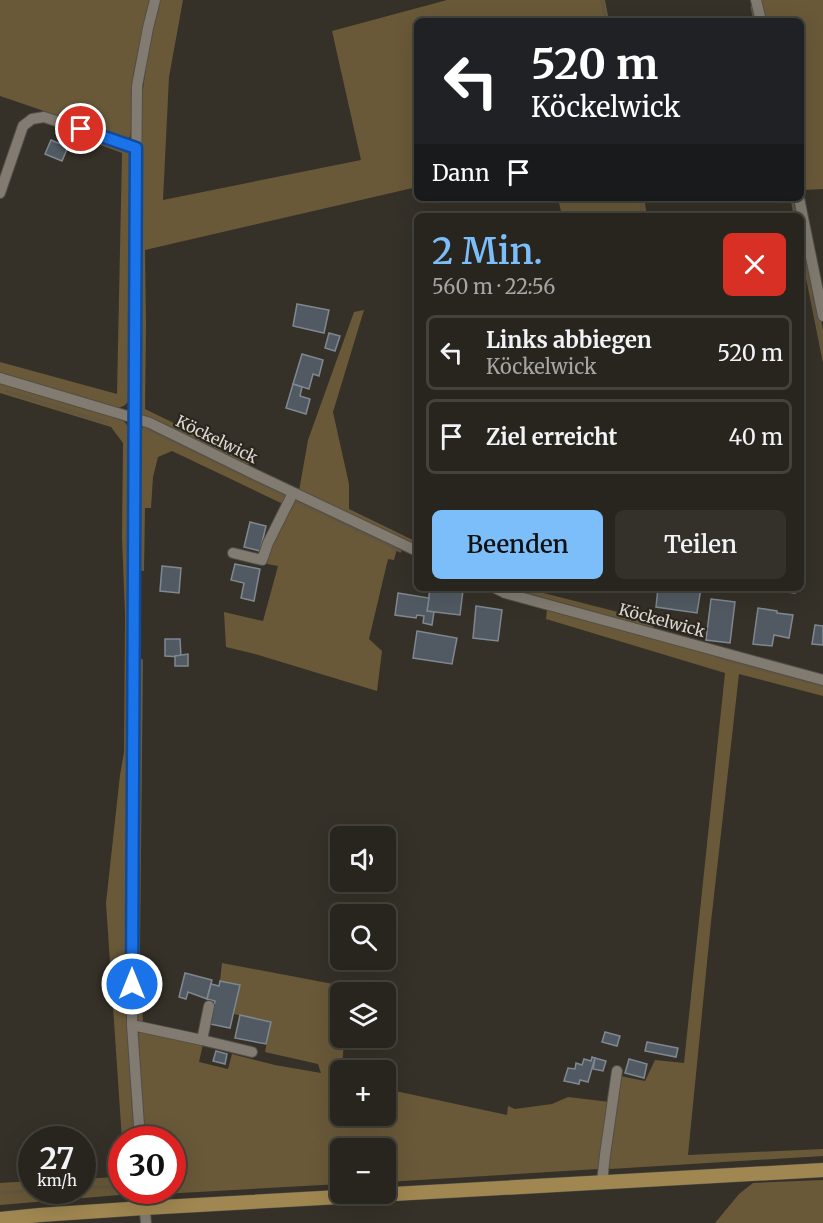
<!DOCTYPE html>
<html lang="de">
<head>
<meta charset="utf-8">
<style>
	body { margin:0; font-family:Merriweather,serif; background:#34312b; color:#f1f3f6; height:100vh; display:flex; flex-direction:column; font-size:22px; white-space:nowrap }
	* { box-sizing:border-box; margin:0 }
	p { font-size:20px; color:#a5a5a4 }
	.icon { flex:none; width:33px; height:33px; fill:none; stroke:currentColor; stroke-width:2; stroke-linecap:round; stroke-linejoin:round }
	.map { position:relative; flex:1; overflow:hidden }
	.sheet { position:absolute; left:414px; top:213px; width:390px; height:378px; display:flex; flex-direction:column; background:#28251e; border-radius:9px; box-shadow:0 6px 24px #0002,0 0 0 2px #44423c }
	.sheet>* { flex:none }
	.top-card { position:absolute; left:414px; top:18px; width:390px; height:183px; border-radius:9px; box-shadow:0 6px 24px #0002,0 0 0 2px #44423c; background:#202124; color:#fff; overflow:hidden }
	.controls { position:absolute; left:330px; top:826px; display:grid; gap:12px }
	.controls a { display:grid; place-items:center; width:66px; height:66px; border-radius:9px; background:#28251e; box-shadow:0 6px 24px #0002,0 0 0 2px #44423c; font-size:30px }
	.speed { position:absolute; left:18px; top:1126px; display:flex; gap:12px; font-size:30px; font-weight:700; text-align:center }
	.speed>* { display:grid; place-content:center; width:78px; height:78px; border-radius:50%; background:#28251e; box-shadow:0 6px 24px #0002,0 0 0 2px #44423c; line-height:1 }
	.speed small { font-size:15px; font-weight:400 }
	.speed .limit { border:9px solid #d22; background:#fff; color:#111 }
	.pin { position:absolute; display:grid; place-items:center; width:51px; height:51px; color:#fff; margin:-26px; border:3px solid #fff; border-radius:50%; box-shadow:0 2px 6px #0007 }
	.me { position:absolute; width:66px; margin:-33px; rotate:0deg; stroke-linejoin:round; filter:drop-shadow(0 0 4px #0008) }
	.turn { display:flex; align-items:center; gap:21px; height:126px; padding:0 18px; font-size:27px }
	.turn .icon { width:78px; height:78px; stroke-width:2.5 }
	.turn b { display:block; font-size:42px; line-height:51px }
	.then { display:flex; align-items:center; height:57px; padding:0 18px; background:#0003; gap:12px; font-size:22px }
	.round { display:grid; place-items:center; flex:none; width:63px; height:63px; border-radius:9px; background:#34312b }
	.head { display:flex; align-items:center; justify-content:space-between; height:102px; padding:0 18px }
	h1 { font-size:36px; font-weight:600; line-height:45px; color:#7cbef9 }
	.action { display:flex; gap:12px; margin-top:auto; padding:12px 18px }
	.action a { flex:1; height:69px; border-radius:9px; background:#7cbef9; color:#111; font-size:24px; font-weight:600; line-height:69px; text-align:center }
	.action a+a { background:#34312b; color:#f1f3f6 }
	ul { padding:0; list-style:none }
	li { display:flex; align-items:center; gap:18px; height:75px; margin:0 12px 9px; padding:0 6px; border:3px solid #44423c; border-radius:9px }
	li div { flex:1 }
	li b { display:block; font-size:22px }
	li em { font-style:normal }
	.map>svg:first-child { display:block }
</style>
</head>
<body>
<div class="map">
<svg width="823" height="1223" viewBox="0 0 823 1223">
	<rect width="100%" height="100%" fill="#353128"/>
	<g fill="#695939">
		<path d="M0,0h151c-7,28 -16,57 -19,86 -1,17 2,35 -2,51l-4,2 -126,-43z"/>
		<polygon points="160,0 183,0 169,77 163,200 361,160 332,31 447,0 605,0 609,21 417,21 417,187 145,250 146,325 145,409 252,461 248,465 244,465 144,417 139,413 141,101 152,30"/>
		<polygon points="761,0 823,0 823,189 803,190 801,182 801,21 766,21"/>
		<path d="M88,134l37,13 5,6v242c-2,9 -5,12 -14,13l-116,-34v-12l117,32 5,-241 -37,-14z"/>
		<polygon points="558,198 644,198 647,216 562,216"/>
		<polygon points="801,221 823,330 823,363 801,253"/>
		<polygon points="364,310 333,412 349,484 349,509 417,542 417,548 299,491 308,440 354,312"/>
		<path d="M0,384h6l115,35c8,5 8,12 8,21l-1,425 -2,108 6,136 3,31h-13l-16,-237 14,-128 4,-23 1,-138 -3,-77 1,-94 -12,-16 -111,-34z"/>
		<polygon points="143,427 145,427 288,493 283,504 172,451 158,457 153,477 151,508 145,508 144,571 137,570 139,435"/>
		<polygon points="296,498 398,545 394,560 388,559 369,639 382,651 377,691 255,654 226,647 224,612 263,621 278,566 267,564 271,545"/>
		<polygon points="505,588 524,588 614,611 654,623 653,630"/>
		<polygon points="547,609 823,683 823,696 739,674 711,922 688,1155 823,1149 823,1156 610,1169 607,1166 620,1076 645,1081 655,1060 684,1063 725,673 546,619"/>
		<polygon points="138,656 143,660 140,948 143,1024 137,1019"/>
		<polygon points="222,963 349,987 348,993 340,993 340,1038 344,1038 342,1071 340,1071 340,1116 386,1116 386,1089 507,1115 508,1106 515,1109 552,1104 568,1097 610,1102 602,1155 598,1169 386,1182 386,1149 340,1149 340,1184 180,1193 155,1194 151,1191 172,1191 172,1140 144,1140 137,1034 143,1030 203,1044 199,1062 228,1069 232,1054 275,1065 321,1073 318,1064 265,1052 271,1022 234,1014 240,986 220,981"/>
		<polygon points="121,1172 122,1191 135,1191 131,1194 0,1205 0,1183 31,1181 32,1191 82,1191 83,1179 115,1177"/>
		<polygon points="823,1180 823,1223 715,1223 739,1194 753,1183"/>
	</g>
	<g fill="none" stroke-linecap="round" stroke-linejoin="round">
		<g stroke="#61563f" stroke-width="3">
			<polyline points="602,0 606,21"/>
			<polyline points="752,7 755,21"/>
			<polyline points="640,198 643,216"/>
			<polyline points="792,198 795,216"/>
			<polyline points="801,243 810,285"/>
			<polyline points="812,297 823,350"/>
			<polyline points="6,391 108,423"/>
			<polyline points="148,429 284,495"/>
			<polyline points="297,501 400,551"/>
			<polyline points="717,657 823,686"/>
			<polyline points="82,1187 122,1187"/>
			<polyline points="0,1193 32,1190"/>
		</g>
	</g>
	<g fill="#515a62" stroke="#7f8891" stroke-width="1.5">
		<polygon points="51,140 68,147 62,161 45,154"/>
		<polygon points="297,304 329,310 324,333 293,326"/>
		<polygon points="329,333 340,336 335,351 325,348"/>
		<polygon points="302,354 323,360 319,376 313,374 309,389 293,384"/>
		<polygon points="293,384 302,387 300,396 310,399 306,414 286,408"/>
		<polygon points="250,522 266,526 260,551 244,547"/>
		<polygon points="235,564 260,569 254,601 241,598 244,583 231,580"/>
		<polygon points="162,566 181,568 179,593 160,591"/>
		<polygon points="430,588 463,590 460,615 427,611"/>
		<polygon points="658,588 701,588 697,613 656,607"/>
		<polygon points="755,588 796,588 795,593"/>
		<polygon points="398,593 429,598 427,611 434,612 432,625 423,623 424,616 417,615 416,618 395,615"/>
		<polygon points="711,599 735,602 730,643 706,640"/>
		<polygon points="476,606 502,610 498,641 473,638"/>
		<polygon points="758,608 777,611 777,613 793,615 789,638 774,635 772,646 753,644"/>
		<polygon points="815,625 823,626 823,645 812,644"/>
		<polygon points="417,631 457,638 452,664 413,658"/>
		<polygon points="165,639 180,639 181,657 165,656"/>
		<polygon points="188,654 188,666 175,666 175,656"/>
		<polygon points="185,973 212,980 207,999 188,992 186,999 179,997"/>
		<polygon points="220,981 240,985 230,1028 210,1024 215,1001 207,999 211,984 219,986"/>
		<polygon points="240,1015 271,1022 266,1044 235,1038"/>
		<polygon points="605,1032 620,1036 617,1046 602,1042"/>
		<polygon points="647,1042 678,1048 676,1057 645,1051"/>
		<polygon points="216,1051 227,1054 225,1064 213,1061"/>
		<polygon points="592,1057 595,1058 588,1082 580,1080 579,1084 564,1081 568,1068 575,1069 576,1063 582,1065 584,1059 591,1061"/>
		<polygon points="595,1058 606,1061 603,1071 593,1069"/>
		<polygon points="629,1059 647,1064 644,1078 625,1073"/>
	</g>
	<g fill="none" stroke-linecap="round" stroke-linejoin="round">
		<defs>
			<g id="minor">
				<polyline points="756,0 761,21"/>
				<polyline points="0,193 23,126 32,119 44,117 136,148"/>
				<polyline points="799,198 823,316"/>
				<polyline points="0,378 134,418 137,86 148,28 155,0"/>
				<polyline points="233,553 262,560 268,543 293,493"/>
				<polyline points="495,588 505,593 823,680"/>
				<polyline points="132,1025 202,1040 209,1006"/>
				<polyline points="202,1040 252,1052"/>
				<polyline points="140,1140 132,1025 134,418 150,423 252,473 417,551"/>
				<polyline points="602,1182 605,1155 617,1071"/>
				<polyline points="143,1191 146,1223"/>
			</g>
			<polyline id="major" points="0,1219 40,1215 144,1208 823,1170"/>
		</defs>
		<use href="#minor" stroke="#524f47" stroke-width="12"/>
		<use href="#major" stroke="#524f47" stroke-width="15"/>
		<use href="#minor" stroke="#817b71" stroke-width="10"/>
		<use href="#major" stroke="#a08751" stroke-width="14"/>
	</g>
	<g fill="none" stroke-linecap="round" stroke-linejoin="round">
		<defs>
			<polyline id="route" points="81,129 136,148 132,984"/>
		</defs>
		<use href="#route" stroke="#114b97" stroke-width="15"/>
		<use href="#route" stroke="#1a73e8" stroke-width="10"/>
	</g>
	<g text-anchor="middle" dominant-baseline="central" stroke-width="4.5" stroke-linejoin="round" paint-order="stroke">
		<g font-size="16" fill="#dcd9d3" stroke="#2b271e">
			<text transform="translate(217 439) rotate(26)">Köckelwick</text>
			<text transform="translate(662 620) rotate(15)">Köckelwick</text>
		</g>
	</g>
</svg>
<div class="controls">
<a><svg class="icon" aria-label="sound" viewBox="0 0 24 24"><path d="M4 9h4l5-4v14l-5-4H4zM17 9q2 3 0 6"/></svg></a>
<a><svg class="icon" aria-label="search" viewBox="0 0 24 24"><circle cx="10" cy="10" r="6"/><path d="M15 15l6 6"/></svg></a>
<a><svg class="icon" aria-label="layers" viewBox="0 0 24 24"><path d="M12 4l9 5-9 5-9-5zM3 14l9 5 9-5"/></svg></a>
<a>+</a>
<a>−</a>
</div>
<div class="speed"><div>27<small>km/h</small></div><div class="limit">30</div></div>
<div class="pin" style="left:81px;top:129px;background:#d93025"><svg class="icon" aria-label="arrive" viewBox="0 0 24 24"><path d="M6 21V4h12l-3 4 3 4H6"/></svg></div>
<svg class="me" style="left:132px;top:984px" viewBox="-20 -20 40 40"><circle r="17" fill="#1a73e8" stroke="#fff" stroke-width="3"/><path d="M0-11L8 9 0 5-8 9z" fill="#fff"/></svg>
<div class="top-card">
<div class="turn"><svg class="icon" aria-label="left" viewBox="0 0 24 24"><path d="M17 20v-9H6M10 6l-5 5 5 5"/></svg><div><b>520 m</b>Köckelwick</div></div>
<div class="then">Dann<svg class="icon" aria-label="arrive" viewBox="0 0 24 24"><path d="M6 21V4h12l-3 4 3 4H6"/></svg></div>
</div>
<section class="sheet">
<div class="head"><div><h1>2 Min.</h1><p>560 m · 22:56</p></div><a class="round" style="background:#d93025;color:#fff"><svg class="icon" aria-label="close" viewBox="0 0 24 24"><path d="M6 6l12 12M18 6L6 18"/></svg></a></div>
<ul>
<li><svg class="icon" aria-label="left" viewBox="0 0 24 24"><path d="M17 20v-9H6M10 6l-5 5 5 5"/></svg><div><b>Links abbiegen</b><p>Köckelwick</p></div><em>520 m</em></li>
<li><svg class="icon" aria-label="arrive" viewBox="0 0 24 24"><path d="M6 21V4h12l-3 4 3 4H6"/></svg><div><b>Ziel erreicht</b></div><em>40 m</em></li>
</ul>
<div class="action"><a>Beenden</a><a>Teilen</a></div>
</section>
</div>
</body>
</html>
